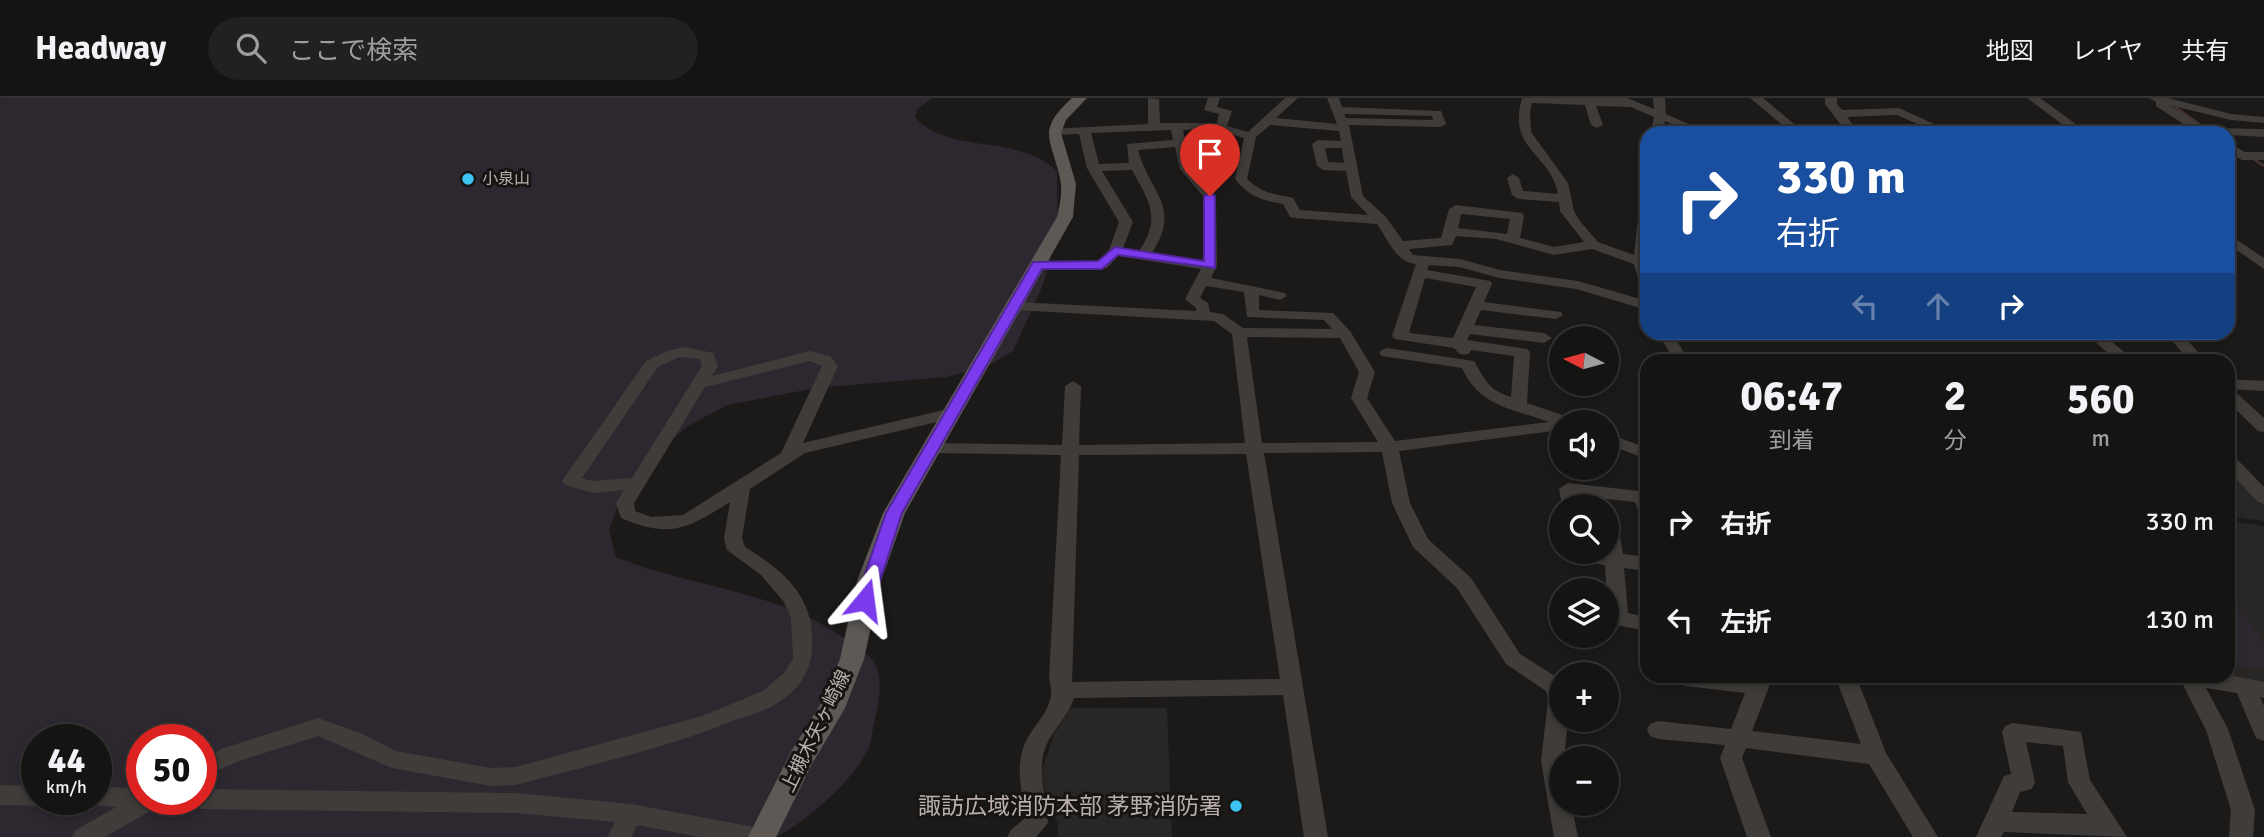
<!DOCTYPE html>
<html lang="ja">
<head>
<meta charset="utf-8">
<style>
	body { margin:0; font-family:Signika,"Noto Sans JP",sans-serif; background:#212121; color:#f1f3f6; height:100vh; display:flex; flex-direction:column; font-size:26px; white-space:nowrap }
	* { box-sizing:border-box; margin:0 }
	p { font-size:23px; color:#9d9ea0 }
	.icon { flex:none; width:38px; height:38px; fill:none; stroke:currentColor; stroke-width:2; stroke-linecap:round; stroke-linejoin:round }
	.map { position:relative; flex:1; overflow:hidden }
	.side { position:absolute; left:1640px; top:256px; width:595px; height:329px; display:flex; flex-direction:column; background:#141413; border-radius:21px; box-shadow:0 4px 10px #0003,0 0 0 2px #333 }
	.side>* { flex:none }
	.banner { position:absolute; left:1640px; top:28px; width:595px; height:214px; border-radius:21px; box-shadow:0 4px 10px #0003,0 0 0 2px #333; background:#1a4fa0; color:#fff; overflow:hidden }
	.needle { width:46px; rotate:276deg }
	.tools { position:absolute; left:1549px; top:228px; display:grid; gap:14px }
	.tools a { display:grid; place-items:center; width:70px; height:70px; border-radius:50%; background:#141413; box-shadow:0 4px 10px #0003,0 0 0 2px #333; font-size:35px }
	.speed { position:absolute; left:21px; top:626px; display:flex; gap:14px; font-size:35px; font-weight:700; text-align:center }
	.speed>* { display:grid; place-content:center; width:91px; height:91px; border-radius:50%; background:#141413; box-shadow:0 4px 10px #0003,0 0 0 2px #333; line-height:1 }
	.speed small { font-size:18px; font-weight:400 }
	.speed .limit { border:10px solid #d22; background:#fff; color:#111 }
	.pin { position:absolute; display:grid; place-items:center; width:60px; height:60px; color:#fff; margin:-72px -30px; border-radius:50% 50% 50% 0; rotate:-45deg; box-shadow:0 0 7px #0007 }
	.pin .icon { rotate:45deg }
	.me { position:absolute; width:77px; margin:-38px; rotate:16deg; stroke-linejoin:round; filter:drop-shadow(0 0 5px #0008) }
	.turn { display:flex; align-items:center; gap:24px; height:147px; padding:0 21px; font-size:32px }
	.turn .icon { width:91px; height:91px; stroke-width:2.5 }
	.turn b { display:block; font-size:49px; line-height:60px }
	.lanes { display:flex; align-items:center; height:66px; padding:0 21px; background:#0003; justify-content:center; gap:35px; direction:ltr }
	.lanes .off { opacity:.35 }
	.eta { display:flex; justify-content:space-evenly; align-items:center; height:119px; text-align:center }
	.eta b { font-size:42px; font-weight:700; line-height:49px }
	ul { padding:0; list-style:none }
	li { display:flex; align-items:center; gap:21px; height:98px; padding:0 21px }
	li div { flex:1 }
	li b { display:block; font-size:26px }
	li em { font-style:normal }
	header { display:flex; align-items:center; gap:42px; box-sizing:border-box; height:98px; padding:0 35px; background:#141413; border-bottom:2px solid #333 }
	header strong { font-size:33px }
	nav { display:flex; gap:38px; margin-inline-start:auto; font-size:24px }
	.search { width:490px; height:63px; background:#212121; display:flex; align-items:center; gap:18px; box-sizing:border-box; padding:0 24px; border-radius:38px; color:#9d9ea0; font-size:26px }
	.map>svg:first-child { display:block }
</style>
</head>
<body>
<header>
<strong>Headway</strong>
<div class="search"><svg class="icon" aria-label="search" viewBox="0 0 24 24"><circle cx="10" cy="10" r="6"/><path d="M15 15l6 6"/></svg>ここで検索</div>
<nav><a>地図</a><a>レイヤ</a><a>共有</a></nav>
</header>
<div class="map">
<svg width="2264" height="739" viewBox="0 0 2264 739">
	<rect width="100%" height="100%" fill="#1b1a19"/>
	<g fill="#282725">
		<polygon points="2228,367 2264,405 2264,423 2228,418"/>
		<polygon points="2228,423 2264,428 2264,585 2228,578"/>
		<polygon points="1071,610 1167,610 1172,739 1058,739 1058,724 1047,707 1042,672 1054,636"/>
	</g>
	<g fill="#2d2730" fill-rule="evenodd">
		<path d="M4,0h929l-16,11 -2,8c34,39 100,15 142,54l1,62 -16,54 -29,64 -25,15 -41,11 -131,11 -89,17 -39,21 -47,39 -22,38 -10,27 7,27c78,32 169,33 237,88 6,5 17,10 21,17 11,18 3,43 0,62 -2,7 -2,15 -4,21 -12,32 -64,77 -94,92h-776v-738zM37,642h59v60h-59zM142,642h59v60h-59z"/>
		<polygon points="2031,256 2070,262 1955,262 1951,258"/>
		<polygon points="2228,495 2264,545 2264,570 2228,568"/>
	</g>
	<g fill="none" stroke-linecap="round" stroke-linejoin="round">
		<g stroke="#463434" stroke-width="2.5">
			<polyline points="2162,0 2205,30"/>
			<polyline points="2255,62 2264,68"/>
		</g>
		<g fill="#403c3a" fill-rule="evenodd">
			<path d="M1148,0l11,1 1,24h57l2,-9 -15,-4 4,-12h12l-3,9 15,4 -5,15 21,6 37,-34h13l-22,20 61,6 -10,-26h12l3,9 99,4 5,13 -6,3 -91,-2 14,71 23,21 17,24 38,-3 8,-29 7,-4 66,8 2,3 -4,22 34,9 30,-5 -24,-31 -1,-9 -41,-3 -6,-4 -5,-17 6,-4 6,4 4,13 35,3c-8,-42 -51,-43 -36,-96h105l27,11 -1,-11h12l1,16 42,19h-16l-27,-12 -2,12h-12l3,-16 -23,-10 -35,-1 7,19 -6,3 -6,-3 -6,-20 -53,-2 -2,9 1,20 37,51 6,28 5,9 19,22 36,13 7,-64 6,-4v102l-7,-4 -6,-21 -42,-15 -38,6 -58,-16 -40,-3 -4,9 -43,4 4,6 47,4 40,11 78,11 69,20v9l-71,-21 -77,-11 -40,-11 -30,-2 -2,5 63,11 2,3 -8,18 77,10 2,3 -7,4 -75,-9 -7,15 70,8 8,5 -8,5 -74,-9 -3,6 60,9 3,3 -3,51 44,15 2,4h-12v8l-162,21 11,52 18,36 43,39 49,76 41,26v39h7l-4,39h-3v45h10l7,34h-24l-13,-76 7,-61 -2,-9 -40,-27 -49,-76 -44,-41 -21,-44 -10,-51 -118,1 64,384h-24l-21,-142 -209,3c-6,19 -21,31 -28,48 -10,24 1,52 2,77l-12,14h-29l4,-7 13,-11c0,-22 -8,-45 -2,-67 8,-30 37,-40 27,-74l12,-223 -130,-2 -9,-5 9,-5 131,2 3,-59 8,-5 8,5 -2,59 166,-2 -13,-109 -18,-13 -200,-11 -7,-4 7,-4 182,9v-3l-11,-9 16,-30 -83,-13 -11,12 -5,1h-64l-7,-4 7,-4h60l11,-11 10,-28 -32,-54 -8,-34 -26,1 -4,-2v-4l99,-5zM1344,16l88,2 1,4 -87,-2zM1270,27l69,6 2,10 -23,-1 -6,4 5,22 6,4 23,1 5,26 17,18 -68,-5 -7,-12c-19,-4 -32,-5 -46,-19l9,-42zM1211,31l4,1 -3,9h-27l-2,-9zM1171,32l2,10 -46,4 2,19 -30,1 -8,-31zM1226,35l18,5 -9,41c13,17 28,22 48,25l7,13 5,1 82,6c11,15 18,38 39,40l-24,72 3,3 59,9c5,6 7,8 15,6l2,-4 43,6 -3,41c-24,-8 -25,-16 -37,-36l-87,-13 -5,2 -3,3 3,3 80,12c18,39 49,40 87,54l-154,19 -28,-43 8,-26 -25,-41 -17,-18 -74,-3v-15l21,5 7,-4 -2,-3 -74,-15 6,-12 -1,-70 -24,-28 -5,-21 34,-2zM1175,49l5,22 24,28 -1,64 -51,-8c30,-47 -2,-59 -14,-103zM1325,50h17l2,15 -16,-1zM1132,72c17,31 30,48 7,81l-16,-3 10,-26 -31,-51zM1461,116l49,5 -3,15 -49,-6zM1425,180l51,9 -23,51 -44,-5zM1206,188l38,6 3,25 77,3 8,9 -89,-1 -20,-14 -13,-2 -2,-9 -8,-5zM1247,239l93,1 19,34 -8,26 27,44 -116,1zM1246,356l34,225 -208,3 7,-227z"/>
			<polygon points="1750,0 1763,0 1805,35 1792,35"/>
			<polygon points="1825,0 1837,0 1837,6 1842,12 1899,10 1954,35 1938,35 1897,17 1847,19 1859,35 1847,35 1825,6"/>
			<polygon points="2027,0 2040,0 2088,35 2074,35"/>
			<polygon points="2149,0 2168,0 2231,16 2264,19 2264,25 2231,22 2169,7 2205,30 2264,31 2264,39 2197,35 2156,8 2156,4"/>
			<polygon points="2228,45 2245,54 2264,54 2264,62 2242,62 2228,54"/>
			<polygon points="2228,136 2264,160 2264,171 2228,146"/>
			<polygon points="1657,234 1672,234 1688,262 1674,262"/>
			<polygon points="2084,234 2101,234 2133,262 2116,262"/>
			<polygon points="2164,234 2180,234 2205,262 2189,262"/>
			<path d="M685,249l28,6 5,13 -6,10 98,-25 20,5 8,10 -35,77 149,-35 8,5 -2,4 -153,36 -55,36 -8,49 3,9c34,21 65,45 67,88 2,29 -7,50 -33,67 -12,9 -30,13 -44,18 -70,29 -146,45 -219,65l-25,1 -99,-18 -74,-32 -79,25 -38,17v-19l23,-11 94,-30 42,15 36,18 95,17 25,-1 186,-51 61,-25 21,-18 9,-14 -2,-41 -7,-16 -23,-27 -34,-25 -3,-12 6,-36c-43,27 -60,37 -109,16l-5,-15 8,-13 -31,3 -28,-8 -3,-4 84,-120 21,-10zM679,259l21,2 2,7 -70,112 -39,3 -11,-3 76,-111zM810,263l12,5 -41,87 -98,62 -32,2 -16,-6 -1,-8 71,-116z"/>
			<polygon points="2228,281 2264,283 2264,293 2232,291 2264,320 2264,334 2258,333 2228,304"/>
			<polygon points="1606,335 1647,350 1647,361 1606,346"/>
			<polygon points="2228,357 2234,358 2264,389 2264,406 2258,404 2228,372"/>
			<polygon points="1568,385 1647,394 1647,421 1641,419 1635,404 1578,398 1580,408 1562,408 1559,391"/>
			<polygon points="1606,404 1615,410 1623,456 1647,459 1647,473 1624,470 1628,515 1647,519 1647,533 1611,526 1608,521 1605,467 1575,463 1572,453 1606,453 1606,408 1598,408"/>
			<polygon points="2228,577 2264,584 2264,600 2260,599 2264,608 2264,643 2256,640 2237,595 2206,590 2228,631 2255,712 2253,739 2229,739 2231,712 2206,632 2182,585 2175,578"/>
			<polygon points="1677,578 1748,580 1749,578 1769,578 1769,589 1752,633 1861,646 1835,578 1856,578 1886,655 1938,739 1913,739 1869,666 1746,650 1742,660 1771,739 1747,739 1720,660 1725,647 1658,641 1650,638 1647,632 1650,626 1658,623 1731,631 1745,595 1686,588 1679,586"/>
			<path d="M2013,625l68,9 9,48 37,57 -123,-5 -3,5h-25l28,-61 7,-2 -9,-42 3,-6zM2026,644l37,4 5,36 19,32 -75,-2 8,-20 12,-3 3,-7z"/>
			<polygon points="0,687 37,688 37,702 47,702 37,708 0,707"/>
			<polygon points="96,689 142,690 142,702 161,702 157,709 105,739 72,739 76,732 116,709 88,706 86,702 96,702"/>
			<polygon points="201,691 516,695 631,706 754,729 762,732 766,739 700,739 637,727 631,739 607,739 615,724 516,715 201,711 193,708 190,702 201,702"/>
		</g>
		<path fill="#5f5956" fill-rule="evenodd" d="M1072,0h15l-21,22 -5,13 15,51 -3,33 -168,296 -24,68 -17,78 -19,49 -33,56 -36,73h-28l44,-87 28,-45 20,-46 17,-78 26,-68 174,-296c3,-13 6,-26 3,-39 -9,-40 -24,-47 12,-80z"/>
	</g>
	<polygon fill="#7c3aed" stroke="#51269a" stroke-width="2" points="1210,95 1215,98 1215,170 1118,157 1102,171 1042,171 902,415 874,502 871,507 859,507 856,502 886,415 1033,164 1098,163 1115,149 1204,163 1204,98"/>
	<g fill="#3cc3f0" stroke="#161514" stroke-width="2.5">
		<circle cx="468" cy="81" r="7"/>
		<circle cx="1236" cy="708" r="7"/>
	</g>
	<g text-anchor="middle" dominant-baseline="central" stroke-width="6" stroke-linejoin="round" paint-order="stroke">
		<g font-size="16" fill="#bab0ab" stroke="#161514" text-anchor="start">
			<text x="482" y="81">小泉山</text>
		</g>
		<g font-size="19" fill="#bab0ab" stroke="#161514">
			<text transform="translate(816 633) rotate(-64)">上槻木矢ヶ崎線</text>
		</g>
		<g font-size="23" fill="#bab0ab" stroke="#161514" text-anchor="end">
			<text x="1222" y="708">諏訪広域消防本部 茅野消防署</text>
		</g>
	</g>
</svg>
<div class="tools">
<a><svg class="needle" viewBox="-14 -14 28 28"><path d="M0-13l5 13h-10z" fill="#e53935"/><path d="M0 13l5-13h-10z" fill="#9d9ea0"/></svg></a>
<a><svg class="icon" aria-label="sound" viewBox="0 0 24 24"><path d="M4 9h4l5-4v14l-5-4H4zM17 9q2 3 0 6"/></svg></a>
<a><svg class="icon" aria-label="search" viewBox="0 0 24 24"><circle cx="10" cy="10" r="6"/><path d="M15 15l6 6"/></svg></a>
<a><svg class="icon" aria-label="layers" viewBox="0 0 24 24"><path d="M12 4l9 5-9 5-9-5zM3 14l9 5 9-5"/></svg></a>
<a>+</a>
<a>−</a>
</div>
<div class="speed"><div>44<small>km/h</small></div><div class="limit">50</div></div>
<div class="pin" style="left:1210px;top:98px;background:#d93025"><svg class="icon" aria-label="arrive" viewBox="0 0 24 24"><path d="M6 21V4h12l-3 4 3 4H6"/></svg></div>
<svg class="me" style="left:865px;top:502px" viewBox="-20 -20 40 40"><path d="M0-17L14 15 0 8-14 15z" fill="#7c3aed" stroke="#fff" stroke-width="4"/></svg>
<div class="banner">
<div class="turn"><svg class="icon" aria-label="right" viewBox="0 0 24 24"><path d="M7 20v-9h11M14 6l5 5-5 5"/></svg><div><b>330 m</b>右折</div></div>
<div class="lanes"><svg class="icon off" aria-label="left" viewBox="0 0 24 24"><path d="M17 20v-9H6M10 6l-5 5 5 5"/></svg><svg class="icon off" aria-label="ahead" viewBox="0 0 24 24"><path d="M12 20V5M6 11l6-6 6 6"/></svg><svg class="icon" aria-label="right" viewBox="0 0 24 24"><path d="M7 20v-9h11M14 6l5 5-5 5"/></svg></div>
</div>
<section class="side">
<div class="eta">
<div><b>06:47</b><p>到着</p></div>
<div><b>2</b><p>分</p></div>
<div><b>560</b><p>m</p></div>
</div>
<ul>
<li><svg class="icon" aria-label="right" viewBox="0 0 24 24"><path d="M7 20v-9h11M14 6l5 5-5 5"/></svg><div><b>右折</b></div><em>330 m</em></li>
<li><svg class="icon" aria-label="left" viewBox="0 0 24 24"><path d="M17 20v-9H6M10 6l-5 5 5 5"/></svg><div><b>左折</b></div><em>130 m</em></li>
</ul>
</section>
</div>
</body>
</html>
